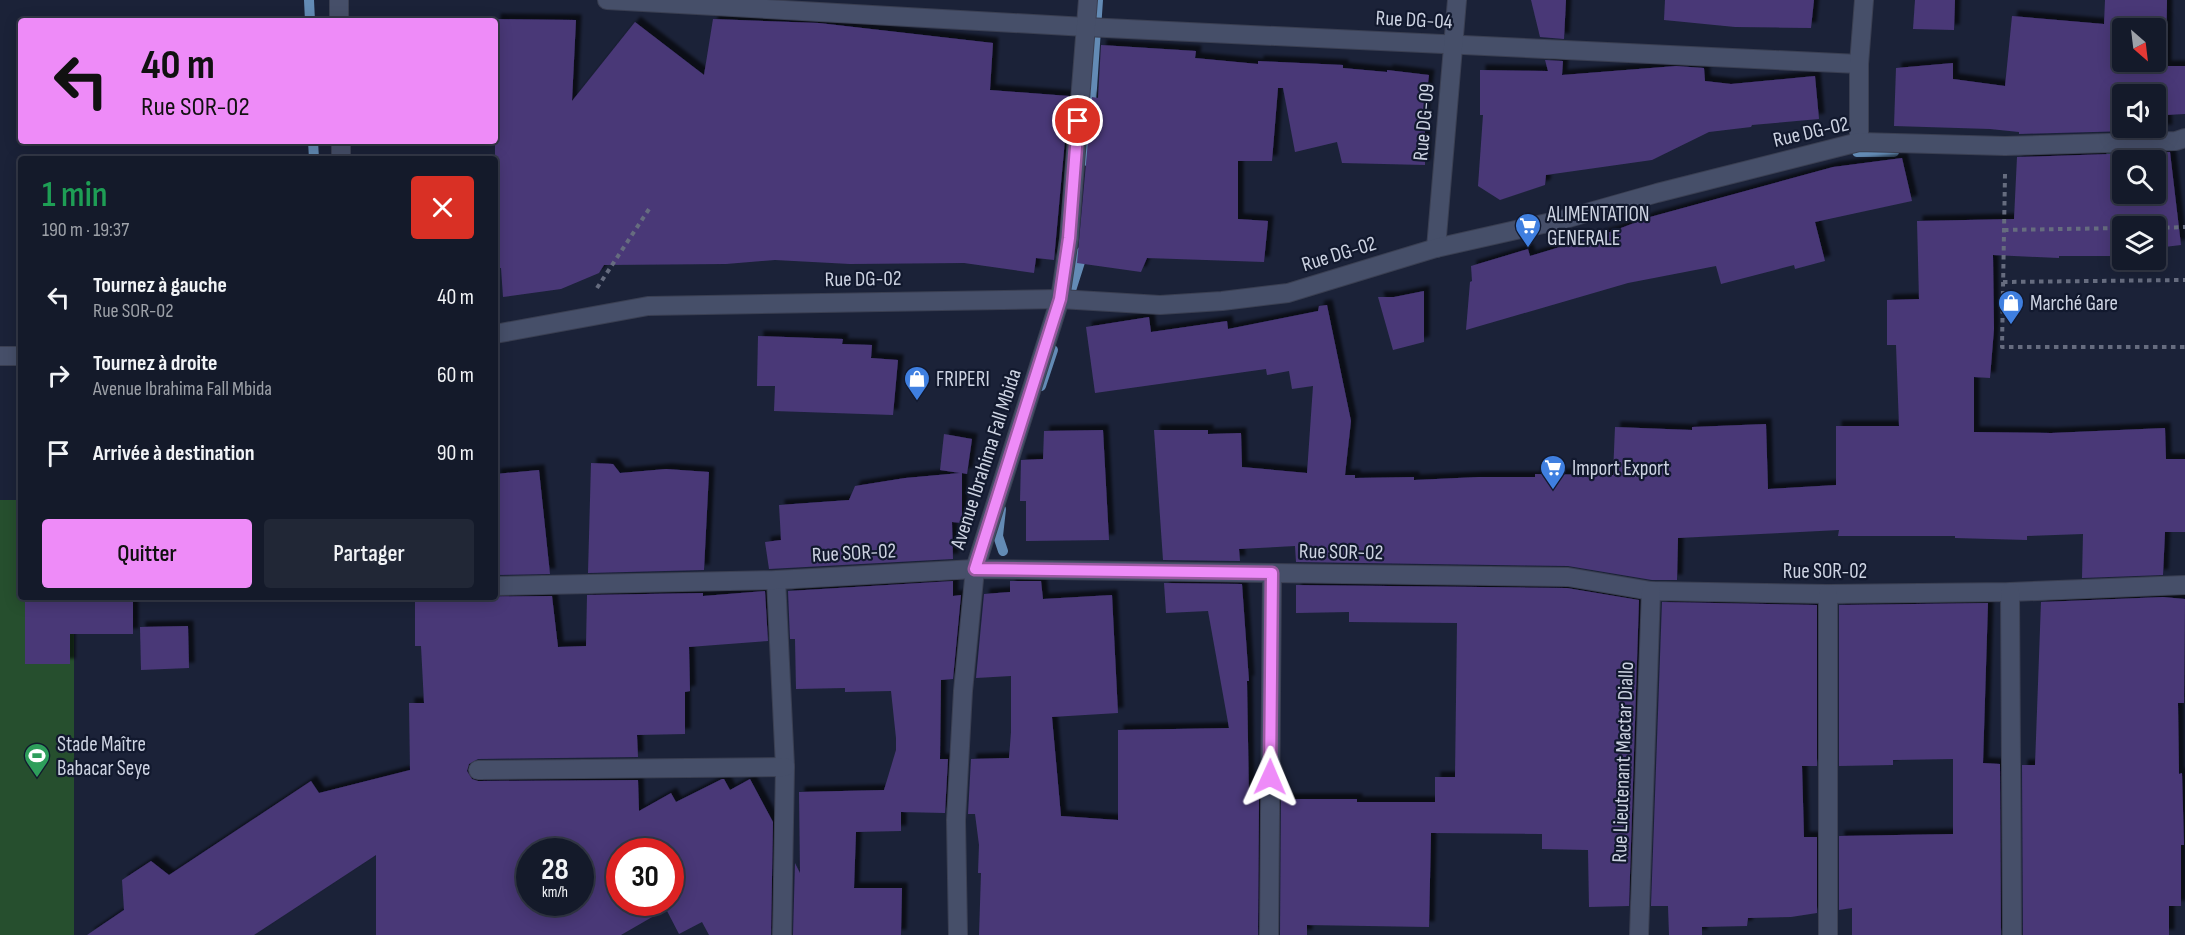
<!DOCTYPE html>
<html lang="fr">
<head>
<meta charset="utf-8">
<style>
	body { margin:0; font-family:"Sofia Sans Condensed",sans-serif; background:#212736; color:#f1f3f6; height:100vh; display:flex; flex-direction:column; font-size:22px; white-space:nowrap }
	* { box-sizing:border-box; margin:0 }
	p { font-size:20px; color:#9da1a8 }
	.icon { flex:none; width:33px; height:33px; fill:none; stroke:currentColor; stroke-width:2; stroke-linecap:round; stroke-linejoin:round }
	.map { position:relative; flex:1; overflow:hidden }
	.details { position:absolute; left:18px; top:156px; width:480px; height:444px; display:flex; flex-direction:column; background:#141a2a; border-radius:6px; box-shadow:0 3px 15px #0003,0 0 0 2px #333847 }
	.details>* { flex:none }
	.hud { position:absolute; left:18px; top:18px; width:480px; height:126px; border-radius:6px; box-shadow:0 3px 15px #0003,0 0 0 2px #333847; background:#ee8bf8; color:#111; overflow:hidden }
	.needle { width:39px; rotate:152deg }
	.buttons { position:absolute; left:2112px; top:18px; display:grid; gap:12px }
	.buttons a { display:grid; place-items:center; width:54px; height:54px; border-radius:6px; background:#141a2a; box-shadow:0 3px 15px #0003,0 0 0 2px #333847; font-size:30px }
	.speed { position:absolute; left:516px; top:838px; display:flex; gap:12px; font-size:30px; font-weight:700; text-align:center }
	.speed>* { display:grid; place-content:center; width:78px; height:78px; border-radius:50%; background:#141a2a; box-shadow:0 3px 15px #0003,0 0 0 2px #333847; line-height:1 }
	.speed small { font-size:15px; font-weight:400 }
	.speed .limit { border:9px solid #d22; background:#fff; color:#111 }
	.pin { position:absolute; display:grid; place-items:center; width:51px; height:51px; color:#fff; margin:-26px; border:3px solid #fff; border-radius:50%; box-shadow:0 2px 6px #0007 }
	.me { position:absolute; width:66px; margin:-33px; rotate:1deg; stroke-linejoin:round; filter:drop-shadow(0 0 4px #0008) }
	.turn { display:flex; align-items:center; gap:21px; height:126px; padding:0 24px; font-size:27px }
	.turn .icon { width:78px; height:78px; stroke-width:2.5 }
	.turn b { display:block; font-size:42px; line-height:51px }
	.round { display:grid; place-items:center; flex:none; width:63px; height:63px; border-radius:6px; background:#212736 }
	.headline { display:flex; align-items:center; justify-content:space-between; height:102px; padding:0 24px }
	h1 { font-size:36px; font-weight:600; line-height:45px; color:#1e9e55 }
	.primary-button { display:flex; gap:12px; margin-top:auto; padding:12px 24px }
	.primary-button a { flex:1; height:69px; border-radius:6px; background:#ee8bf8; color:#111; font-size:24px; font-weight:600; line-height:69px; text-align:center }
	.primary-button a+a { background:#212736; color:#f1f3f6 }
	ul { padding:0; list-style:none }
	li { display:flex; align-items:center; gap:18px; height:78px; padding:0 24px }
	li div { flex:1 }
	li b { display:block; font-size:22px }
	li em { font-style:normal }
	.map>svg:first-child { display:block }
</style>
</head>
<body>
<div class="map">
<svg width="2185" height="935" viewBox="0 0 2185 935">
	<defs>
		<filter id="shadow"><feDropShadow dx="5.5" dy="-5.5" stdDeviation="1.5" flood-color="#0009"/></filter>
	</defs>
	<rect width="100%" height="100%" fill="#1b2238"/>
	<polygon fill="#264f2e" points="0,500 21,500 21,597 74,597 74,935 0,935"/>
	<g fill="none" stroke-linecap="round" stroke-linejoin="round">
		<g stroke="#638bb5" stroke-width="10">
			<polyline points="309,0 310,21"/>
			<polyline points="1858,139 1857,152 1894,152"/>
			<polyline points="313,141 314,159"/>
			<polyline points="2111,152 2138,152"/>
			<polyline points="1087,161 1098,0"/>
			<polyline points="1067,303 1080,262 1081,252"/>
			<polyline points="1041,386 1053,350"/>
			<polyline points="1001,509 998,536 1003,551"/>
		</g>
	</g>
	<g fill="#493877" fill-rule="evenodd" filter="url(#shadow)">
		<polygon points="1531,0 1566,0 1564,39 1540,37"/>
		<polygon points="1665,0 1814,0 1811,28 1735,27 1664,20"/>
		<polygon points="1915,0 1955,0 1954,30 1913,29"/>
		<path d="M2105,0h62l-1,66h19v48l-19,1 1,15 -148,4v-2l-29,-3 -96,-3 2,-58 57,-5v16l52,7 7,-70 92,8zM2122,28h34v34h-34zM2122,94h34v34h-34z"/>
		<polygon points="495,19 576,20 572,101 635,22 704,75 713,19 819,23 993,43 990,90 1069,96 1054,260 1036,258 1034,273 964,263 850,264 775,260 726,264 604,265 599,273 561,289 503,297 501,268 495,268"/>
		<polygon points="1101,45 1196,51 1195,58 1258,64 1258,61 1343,65 1343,68 1387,72 1387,70 1429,75 1422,131 1425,131 1425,165 1342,163 1337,142 1295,152 1283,88 1278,88 1272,161 1238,161 1238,219 1268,221 1264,262 1147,258 1141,272 1077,263 1092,97 1098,98"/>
		<polygon points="1545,60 1563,61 1562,75 1676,66 1704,68 1705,81 1731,84 1815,76 1819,119 1752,125 1751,127 1709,132 1652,160 1546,175 1545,185 1500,200 1478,186 1483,115 1480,115 1480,70 1548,71"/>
		<path d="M2170,152l11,93 -25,3v-22h-34v26l-3,1v3h-60v2l-66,-3 1,74 -4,49 -16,-1v55l77,1 114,-5 1,31h19v73h-20l-2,43 -81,3 1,-44 -56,2v4l-72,-2v-2h-117l1,-6 -161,8 -1,42h-25l-84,-14 -272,-4 -1,-16 -56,3 1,12 -77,-1 -9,-130h54v4l33,-1 1,34 65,6 6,-87 -21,3 -3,-18 -22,4 -1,-6 -171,24 -9,-66 63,-10 2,15 76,-11 1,8 90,-18 1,-5 8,-1 24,116 -6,54h10v3l59,-1v3l65,-3h56v-3l78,1 2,-48 77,3v-3l74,-3 2,65 68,-4v-59h63l-3,-81h-9v-45l32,-1 -2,-78 97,-2 3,-62zM2122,160h34v34h-34z"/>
		<polygon points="1902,158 1912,201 1815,222 1825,261 1795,269 1794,265 1721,284 1716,266 1628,283 1466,330 1470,282 1472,281 1471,266 1528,249 1530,256 1613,231 1650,217 1833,167"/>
		<polygon points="1424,291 1424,342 1393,350 1378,297 1394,297"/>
		<polygon points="758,336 843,339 842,344 872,345 871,358 898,360 893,415 774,411 775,386 757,386"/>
		<polygon points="1103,430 1109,540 1026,541 1026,501 1020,501 1021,460 1043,459 1044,431"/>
		<polygon points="944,434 972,439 967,474 962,473 962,523 952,522 953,559 769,569 765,542 781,540 779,505 849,500 855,486 905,478 960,473 940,470"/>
		<polygon points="591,463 613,464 620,473 666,469 709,472 704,570 588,573"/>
		<polygon points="539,470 550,574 495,575 495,474"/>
		<polygon points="953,581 953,596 961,595 953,679 941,680 940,759 948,759 945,813 901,812 901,831 856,832 854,888 902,888 901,935 793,935 795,863 800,873 799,792 884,790 896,750 896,738 891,691 845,692 845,688 796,689 795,639 790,639 788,591"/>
		<polygon points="1010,581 1041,581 1043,599 1112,595 1118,713 1052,717 1061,816 1118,820 1118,730 1229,728 1208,611 1166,613 1164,583 1242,584 1249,681 1247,681 1249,799 1259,799 1258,935 979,935 981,873 978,873 979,845 975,814 968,814 971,759 1009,758 1011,732 1011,676 976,678 984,594 1010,592"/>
		<polygon points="1296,585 1567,588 1639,600 1629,906 1589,907 1588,850 1542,849 1542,834 1431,833 1429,927 1307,925 1307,935 1280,935 1281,799 1357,799 1357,802 1435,802 1435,777 1455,777 1457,623 1349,622 1349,612 1296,613"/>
		<path d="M765,591l3,50 -79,6 1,44 -5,1v42l-48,1 1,22 -160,2 -9,5 -2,7 5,8 6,2 160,-1 1,31 32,-18 5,9 46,-23h2l6,11 20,-11 23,43 -2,113h-62l-7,-13 -23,12 -13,-25 -45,26h-245v-80l-122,80h-167l37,-25 -2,-30 29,-19 18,14 142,-94 8,12 91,-23 -1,-67h15l-3,-57h-6v-49l137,-1 6,51 28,-1 1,-51 116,-2v3zM530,852h50v51h-50zM620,852h50v51h-50z"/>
		<polygon points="25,597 133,597 133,634 70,634 70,664 25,664"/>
		<polygon points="2163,597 2185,599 2184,703 2178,703 2179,774 2182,773 2184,845 2181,845 2181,906 2169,906 2169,935 2023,935 2022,765 2035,765 2041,602"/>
		<polygon points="1662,602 1817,605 1817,766 1802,766 1804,837 1817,837 1817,913 1791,917 1748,918 1747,926 1702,927 1702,935 1669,935 1668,906 1651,906"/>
		<polygon points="1988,603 1983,763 2000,764 2001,935 1852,935 1852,908 1839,910 1839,836 1953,834 1953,759 1893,760 1893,765 1839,766 1839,605"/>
		<polygon points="188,626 189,668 141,670 140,627"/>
	</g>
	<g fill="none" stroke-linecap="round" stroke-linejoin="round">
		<defs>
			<g id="minor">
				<polyline points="339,0 339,21"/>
				<polyline points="607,0 1086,27 1859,64"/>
				<polyline points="341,141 341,159"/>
				<polyline points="1859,142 1859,64 1864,0"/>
				<polyline points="1436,248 1457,0"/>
				<polyline points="495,334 648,306 1060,299 1160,305 1222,301 1288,293 1436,248 1565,219 1657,193 1859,142 2005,146 2176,141 2185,138"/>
				<polyline points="0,356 21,356"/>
				<polyline points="776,580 785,767 782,935"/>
				<polyline points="495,586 776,580 975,569 1568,577 1651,591 1828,594 2010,592 2185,585"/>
				<polyline points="2010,592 2012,935"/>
				<polyline points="478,770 785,767"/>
				<polyline points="958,935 956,820 963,691 975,569 1060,299 1069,239 1088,0"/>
				<polyline points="1269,935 1272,573"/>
				<polyline points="1639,935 1651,591"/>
				<polyline points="1828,935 1828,594"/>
			</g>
		</defs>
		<use href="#minor" stroke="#3a3f52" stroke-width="20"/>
		<g stroke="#666c7f" stroke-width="4" stroke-dasharray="4.5 4.5" stroke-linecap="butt">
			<polyline points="2005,174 2002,347 2185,347"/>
			<polyline points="2156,228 2185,227"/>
			<polyline points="2004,230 2122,228"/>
			<polyline points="2003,282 2185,280"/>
			<polyline points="597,288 651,206"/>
		</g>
		<use href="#minor" stroke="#464f69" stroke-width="18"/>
	</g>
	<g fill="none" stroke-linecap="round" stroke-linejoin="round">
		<defs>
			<polyline id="route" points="1078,121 1069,238 1060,299 975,569 1272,573 1270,777"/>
		</defs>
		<use href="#route" stroke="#9b5aa1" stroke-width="15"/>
		<use href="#route" stroke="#ee8bf8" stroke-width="10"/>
	</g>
	<defs>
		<symbol id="supermarket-pin" viewBox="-11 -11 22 30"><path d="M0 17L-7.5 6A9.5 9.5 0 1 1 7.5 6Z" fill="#3f7fe0" stroke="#12192e"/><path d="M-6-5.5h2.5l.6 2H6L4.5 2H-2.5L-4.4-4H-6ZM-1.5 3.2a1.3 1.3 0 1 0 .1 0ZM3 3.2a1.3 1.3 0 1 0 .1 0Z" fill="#fff"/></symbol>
		<symbol id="shop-pin" viewBox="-11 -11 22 30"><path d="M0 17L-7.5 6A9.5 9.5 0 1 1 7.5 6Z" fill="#3f7fe0" stroke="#12192e"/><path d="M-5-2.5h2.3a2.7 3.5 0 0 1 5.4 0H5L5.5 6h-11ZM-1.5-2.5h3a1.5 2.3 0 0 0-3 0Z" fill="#fff"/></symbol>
		<symbol id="stadium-pin" viewBox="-11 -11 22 30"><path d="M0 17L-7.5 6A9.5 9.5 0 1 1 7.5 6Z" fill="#2e9e5b" stroke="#12192e"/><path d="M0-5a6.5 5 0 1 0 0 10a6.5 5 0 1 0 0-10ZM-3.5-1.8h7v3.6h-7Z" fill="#fff"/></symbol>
	</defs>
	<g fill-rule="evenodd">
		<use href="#supermarket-pin" x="1513" y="211" width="30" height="40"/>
		<use href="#shop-pin" x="1996" y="288" width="30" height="40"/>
		<use href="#shop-pin" x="902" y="364" width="30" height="40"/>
		<use href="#supermarket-pin" x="1538" y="453" width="30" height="40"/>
		<use href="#stadium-pin" x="22" y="741" width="30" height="40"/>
	</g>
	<g text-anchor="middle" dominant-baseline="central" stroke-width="4.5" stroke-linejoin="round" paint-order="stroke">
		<g font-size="21" fill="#cdd3e2" stroke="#12192e">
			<text transform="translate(1414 20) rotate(3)">Rue DG-04</text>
			<text transform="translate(1424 122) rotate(-85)">Rue DG-09</text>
			<text transform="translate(1811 132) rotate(-13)">Rue DG-02</text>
			<text transform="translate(1339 254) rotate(-17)">Rue DG-02</text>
			<text transform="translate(863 279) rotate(-1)">Rue DG-02</text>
			<text transform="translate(986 459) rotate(-72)">Avenue Ibrahima Fall Mbida</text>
			<text transform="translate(1341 552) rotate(1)">Rue SOR-02</text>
			<text transform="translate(854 553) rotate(-3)">Rue SOR-02</text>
			<text x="1825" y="571">Rue SOR-02</text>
			<text transform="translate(1623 762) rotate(-88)">Rue Lieutenant Mactar Diallo</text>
		</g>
		<g font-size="21" fill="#cdd3e2" stroke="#12192e" text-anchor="start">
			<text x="1547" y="214">ALIMENTATION<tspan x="1547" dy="24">GENERALE</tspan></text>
			<text x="2030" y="303">Marché Gare</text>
			<text x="936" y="379">FRIPERI</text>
			<text x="1572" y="468">Import Export</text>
			<text x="57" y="744">Stade Maître<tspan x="57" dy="24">Babacar Seye</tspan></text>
		</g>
	</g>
</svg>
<div class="buttons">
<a><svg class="needle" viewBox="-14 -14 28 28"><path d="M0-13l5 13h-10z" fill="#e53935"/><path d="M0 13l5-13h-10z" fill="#9da1a8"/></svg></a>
<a><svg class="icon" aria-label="sound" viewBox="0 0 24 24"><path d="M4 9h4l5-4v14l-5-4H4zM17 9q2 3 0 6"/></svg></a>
<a><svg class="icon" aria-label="search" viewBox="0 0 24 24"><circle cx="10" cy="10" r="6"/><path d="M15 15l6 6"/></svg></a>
<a><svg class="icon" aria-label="layers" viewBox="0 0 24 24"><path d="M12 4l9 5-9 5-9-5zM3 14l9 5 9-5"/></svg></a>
</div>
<div class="speed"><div>28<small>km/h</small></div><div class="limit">30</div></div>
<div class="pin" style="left:1078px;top:121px;background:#d93025"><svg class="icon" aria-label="arrive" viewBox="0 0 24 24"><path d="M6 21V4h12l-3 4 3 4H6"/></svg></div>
<svg class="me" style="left:1270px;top:777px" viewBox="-20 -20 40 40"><path d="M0-17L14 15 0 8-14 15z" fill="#ee8bf8" stroke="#fff" stroke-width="4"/></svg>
<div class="hud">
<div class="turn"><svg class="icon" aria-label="left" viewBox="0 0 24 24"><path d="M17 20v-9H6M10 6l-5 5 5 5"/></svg><div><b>40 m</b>Rue SOR-02</div></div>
</div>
<section class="details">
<div class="headline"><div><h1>1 min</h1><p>190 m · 19:37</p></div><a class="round" style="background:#d93025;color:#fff"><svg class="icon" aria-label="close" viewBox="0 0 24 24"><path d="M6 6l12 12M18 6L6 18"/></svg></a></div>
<ul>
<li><svg class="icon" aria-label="left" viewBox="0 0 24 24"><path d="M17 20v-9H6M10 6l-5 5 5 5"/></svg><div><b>Tournez à gauche</b><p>Rue SOR-02</p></div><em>40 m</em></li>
<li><svg class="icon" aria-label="right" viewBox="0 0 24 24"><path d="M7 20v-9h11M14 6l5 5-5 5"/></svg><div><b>Tournez à droite</b><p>Avenue Ibrahima Fall Mbida</p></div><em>60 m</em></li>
<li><svg class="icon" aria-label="arrive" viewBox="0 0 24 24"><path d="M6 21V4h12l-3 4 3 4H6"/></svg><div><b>Arrivée à destination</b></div><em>90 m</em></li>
</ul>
<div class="primary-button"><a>Quitter</a><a>Partager</a></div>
</section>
</div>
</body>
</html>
